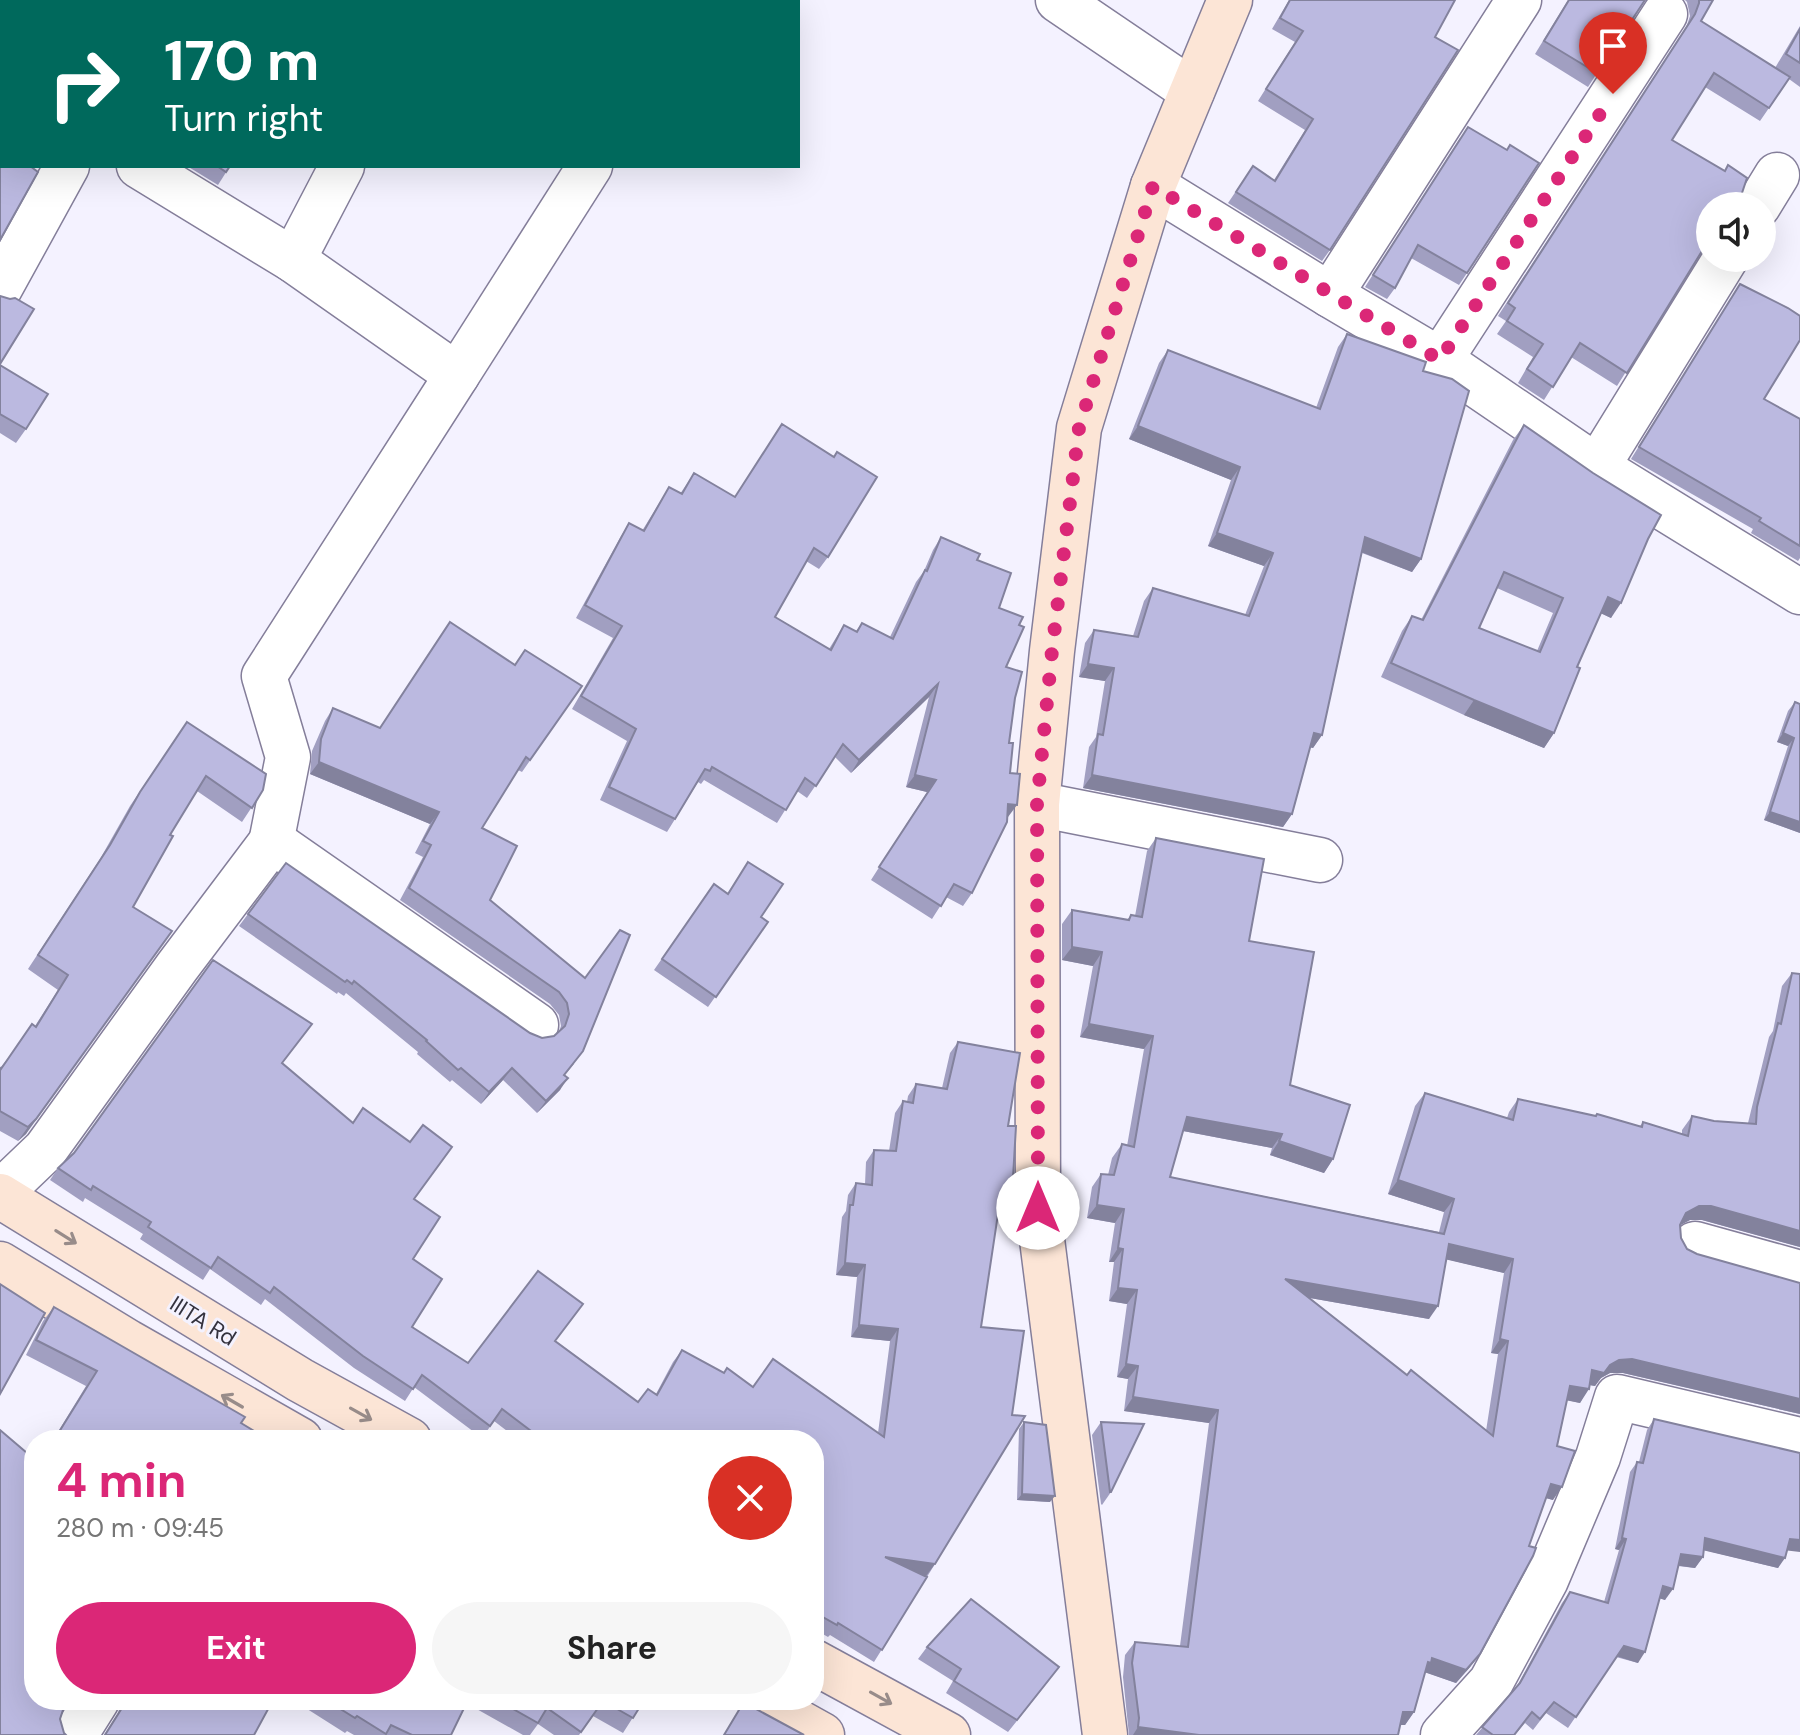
<!DOCTYPE html>
<html lang="en">
<head>
<meta charset="utf-8">
<style>
	body { margin:0; font-family:"DM Sans",sans-serif; background:#f6f6f6; color:#222; height:100vh; display:flex; flex-direction:column; font-size:30px; white-space:nowrap }
	* { box-sizing:border-box; margin:0 }
	p { font-size:26px; color:#767676 }
	.icon { flex:none; width:44px; height:44px; fill:none; stroke:currentColor; stroke-width:2; stroke-linecap:round; stroke-linejoin:round }
	.map { position:relative; flex:1; overflow:hidden }
	.drawer { position:absolute; left:24px; top:1430px; width:800px; height:280px; display:flex; flex-direction:column; background:#fff; border-radius:32px; box-shadow:0 8px 32px #0002 }
	.drawer>* { flex:none }
	.top-card { position:absolute; left:0px; top:0px; width:800px; height:168px; box-shadow:0 8px 32px #0002; background:#00695c; color:#fff; overflow:hidden }
	.controls { position:absolute; left:1696px; top:192px; display:grid; gap:16px }
	.controls a { display:grid; place-items:center; width:80px; height:80px; border-radius:50%; background:#fff; box-shadow:0 8px 32px #0002; font-size:40px }
	.pin { position:absolute; display:grid; place-items:center; width:68px; height:68px; color:#fff; margin:-82px -34px; border-radius:50% 50% 50% 0; rotate:-45deg; box-shadow:0 0 8px #0007 }
	.pin .icon { rotate:45deg }
	.me { position:absolute; width:88px; margin:-44px; rotate:0deg; stroke-linejoin:round; filter:drop-shadow(0 0 6px #0008) }
	.turn { display:flex; align-items:center; gap:28px; height:168px; padding:0 32px; font-size:36px }
	.turn .icon { width:104px; height:104px; stroke-width:2.5 }
	.turn b { display:block; font-size:56px; line-height:68px }
	.round { display:grid; place-items:center; flex:none; width:84px; height:84px; border-radius:42px; background:#f6f6f6 }
	.head { display:flex; align-items:center; justify-content:space-between; height:136px; padding:0 32px }
	h1 { font-size:48px; font-weight:700; line-height:60px; color:#db2777 }
	.action { display:flex; gap:16px; margin-top:auto; padding:16px 32px }
	.action a { flex:1; height:92px; border-radius:48px; background:#db2777; color:#fff; font-size:32px; font-weight:700; line-height:92px; text-align:center }
	.action a+a { background:#f6f6f6; color:#222 }
	.map>svg:first-child { display:block }
</style>
</head>
<body>
<div class="map">
<svg width="1800" height="1735" viewBox="0 0 1800 1735">
	<rect width="100%" height="100%" fill="#f4f2ff"/>
	<g fill="none" stroke-linecap="round" stroke-linejoin="round">
		<defs>
			<g id="street">
				<polyline points="224,0 227,2"/>
				<polyline points="1058,0 1192,91"/>
				<polyline points="427,2 428,0"/>
				<polyline points="694,2 696,0"/>
				<polyline points="0,85 2,86"/>
				<polyline points="139,166 293,260 457,375 264,676 288,757 271,843"/>
				<polyline points="1153,186 1330,295 1440,360 1597,467 1800,592"/>
				<polyline points="1758,206 1777,175"/>
				<polyline points="293,260 342,166"/>
				<polyline points="0,288 67,166"/>
				<polyline points="1330,295 1519,0"/>
				<polyline points="1440,360 1665,14"/>
				<polyline points="457,375 590,166"/>
				<polyline points="1597,467 1726,258"/>
				<polyline points="1037,804 1320,860"/>
				<polyline points="0,1193 45,1150 177,967 272,841 536,1025"/>
				<polyline points="1695,1244 1800,1273"/>
				<polyline points="75,1735 97,1700"/>
				<polyline points="1443,1735 1491,1682 1546,1580 1598,1457 1617,1397 1800,1440"/>
			</g>
			<g id="secondary">
				<polyline points="0,1196 300,1380 409,1440"/>
				<polyline points="0,1264 128,1342 300,1440"/>
				<polyline points="814,1662 948,1735"/>
				<polyline points="759,1700 822,1735"/>
				<polyline points="1105,1735 1038,1208 1037,804 1052,651 1079,428 1153,186 1230,0"/>
			</g>
		</defs>
		<use href="#street" stroke="#847e9a" stroke-width="47"/>
		<use href="#secondary" stroke="#847e9a" stroke-width="47"/>
		<use href="#street" stroke="#fff" stroke-width="44"/>
		<use href="#secondary" stroke="#fce5d6" stroke-width="44"/>
	</g>
	<g fill="#a19fc1" fill-rule="evenodd">
		<polygon points="1289,0 1455,0 1435,37 1330,250 1322,261 1228,203 1253,166 1274,180 1305,130 1258,101 1295,42 1272,29"/>
		<polygon points="1568,0 1645,0 1588,87 1535,54"/>
		<polygon points="1685,0 1713,0 1701,21 1775,68 1800,26 1800,87 1789,79 1760,121 1705,87 1672,140 1707,243 1617,386 1571,357 1544,400 1518,383 1533,357 1497,334 1506,321 1498,316 1686,28 1690,16 1687,2"/>
		<polygon points="1460,138 1467,273 1459,285 1411,258 1395,288 1387,299 1365,287"/>
		<polygon points="187,166 230,166 218,185"/>
		<polygon points="1740,284 1764,399 1800,419 1800,558 1798,561 1751,533 1753,529 1631,459"/>
		<polygon points="1347,334 1423,371 1421,559 1412,572 1362,553 1322,735 1313,748 1310,747 1292,814 1283,827 1083,788 1089,747 1096,737 1105,681 1079,677 1085,643 1094,630 1133,636 1144,601 1153,588 1245,615 1264,566 1208,546 1231,480 1129,439 1159,363 1168,350 1316,408 1338,347"/>
		<polygon points="0,365 26,429 16,443 0,433"/>
		<path d="M1524,425l124,114 -37,79 -10,-5 -24,54 -23,66 -10,15 -80,-33 -83,-38 21,-46 10,-15 9,4 92,-180zM1497,588l56,25 -16,38 -58,-23z"/>
		<polygon points="694,473 828,557 819,569 806,561 775,617 829,649 844,625 856,631 862,623 890,637 916,582 924,571 933,550 941,537 977,560 999,608 1019,625 1006,667 1015,698 1009,743 1010,773 1008,817 1007,817 972,893 963,906 946,897 932,919 871,880 927,792 906,787 929,697 851,773 835,757 807,798 797,791 777,823 704,780 701,784 698,782 667,832 600,800 627,741 572,709 613,638 576,618 621,536 629,523 642,531 669,487 680,494"/>
		<polygon points="514,665 582,686 522,772 518,770 482,828 490,900 585,978 574,1064 565,1075 560,1090 537,1113 503,1080 481,1104 452,1080 450,1082 417,1054 418,1052 346,993 344,996 338,992 337,994 239,926 248,914 530,1033 542,1038 554,1036 559,1032 561,1026 559,1015 550,1004 400,900 423,857 415,853 430,824 310,774 312,751 325,721 333,708 380,728"/>
		<polygon points="1795,702 1800,833 1764,820 1788,746 1777,742 1788,711"/>
		<polygon points="187,722 263,790 242,822 197,791 170,835 133,907 26,1134 18,1141 0,1131 0,1068 35,1026 58,990 28,969 100,859 130,806"/>
		<path d="M1156,838l93,103 41,144 43,74 -9,14 -54,-18 2,-7 -89,-17 -13,46 269,55 5,-20 -56,-18 27,-88 10,-13 82,25 2,-6 9,-13 78,17 1,-2 43,12 3,-4 39,12v-4l10,-14 22,5 34,2 21,-86 4,-6 9,-45 10,-13 8,1v273l-98,-27h-12l-10,5 1,13 6,11 10,5 103,29v131l-177,-41h-13l-9,5 -6,8 -5,-1 -10,18 -13,-3 -10,46 -4,54 -7,-2 -76,169 -14,16 -31,-11 -11,40 -9,13h-5l-2,10h-269l-6,-58 2,-22 10,-13 45,4 29,-223 -85,-12 4,-32 -11,-2 10,-73 -18,-3 5,-39h-5l6,-39 -28,-5 5,-31 9,-13 7,1 4,-17 10,-14 5,2 17,-97 -64,-12 13,-71 -31,-6v-36l10,-14 55,10 4,-5 4,1 12,-65zM1446,1259l58,14 -13,80 7,1 -12,77 -79,-56 -97,-77 119,21z"/>
		<polygon points="748,862 761,917 768,922 708,1007 654,970 714,884 728,893"/>
		<polygon points="312,1024 282,1063 415,1199 412,1327 468,1363 556,1341 638,1402 656,1394 673,1362 682,1350 724,1373 753,1387 878,1433 890,1341 851,1337 857,1277 836,1275 842,1217 846,1211 848,1195 856,1183 865,1184 866,1162 874,1150 889,1151 895,1113 903,1101 907,1102 908,1096 916,1084 942,1088 950,1053 958,1042 1008,1126 1012,1195 1004,1207 999,1206 935,1564 874,1662 830,1635 828,1637 814,1629 814,1440 519,1440 494,1421 482,1438 414,1387 405,1401 354,1368 265,1299 261,1305 210,1269 203,1280 140,1239 143,1234 85,1198 83,1202 50,1180 58,1168"/>
		<polygon points="54,1307 241,1423 265,1440 53,1440 86,1386 26,1355 43,1321"/>
		<polygon points="1654,1419 1787,1550 1778,1568 1704,1550 1703,1557 1695,1568 1678,1566 1665,1600 1660,1598 1638,1663 1616,1657 1568,1728 1546,1713 1533,1730 1525,1723 1515,1735 1476,1735 1516,1688 1562,1603 1570,1592 1604,1602 1619,1550 1615,1549 1630,1472 1637,1462 1639,1462 1647,1430"/>
		<polygon points="1024,1422 1050,1502 1017,1500 1019,1429"/>
		<polygon points="1101,1422 1111,1492 1102,1505 1101,1504 1092,1435"/>
		<polygon points="927,1647 1050,1679 1008,1732 946,1693 953,1681 918,1659"/>
		<polygon points="122,1700 273,1700 104,1735 118,1713"/>
		<polygon points="293,1700 644,1700 623,1733 593,1716 579,1735 554,1735 538,1724 530,1735 523,1735 466,1703 451,1735 354,1735 347,1731 345,1733"/>
	</g>
	<g fill="#83829d">
		<polygon points="0,45 2,45 2,61 0,60"/>
		<polygon points="1138,426 1240,467 1231,480 1129,439"/>
		<polygon points="1217,533 1273,553 1264,566 1208,546"/>
		<polygon points="1365,537 1421,559 1412,572 1356,550"/>
		<polygon points="1608,597 1621,603 1611,618 1598,612"/>
		<polygon points="1088,664 1114,668 1105,681 1079,677"/>
		<polygon points="938,684 929,697 851,773 859,760"/>
		<polygon points="1474,700 1554,733 1544,748 1464,715"/>
		<polygon points="1314,733 1322,735 1313,748 1305,746"/>
		<polygon points="1783,733 1794,738 1788,746 1777,742"/>
		<polygon points="319,762 439,812 430,824 310,774"/>
		<polygon points="915,775 936,780 927,792 906,787"/>
		<polygon points="1092,775 1292,814 1283,827 1083,788"/>
		<polygon points="1008,804 1017,805 1008,817 1000,816"/>
		<polygon points="1770,812 1800,822 1800,833 1764,820"/>
		<polygon points="162,945 26,1134 18,1141 28,1127"/>
		<polygon points="1072,947 1102,952 1093,966 1062,960"/>
		<polygon points="1089,1024 1153,1036 1144,1049 1080,1037"/>
		<polygon points="512,1068 503,1080 481,1104 489,1092"/>
		<polygon points="568,1078 560,1090 537,1113 546,1101"/>
		<polygon points="1187,1117 1282,1134 1272,1148 1178,1130"/>
		<polygon points="1279,1141 1333,1159 1324,1173 1270,1155"/>
		<polygon points="1398,1180 1454,1199 1444,1212 1388,1194"/>
		<polygon points="1001,1194 1012,1195 1004,1207 992,1205"/>
		<polygon points="1097,1205 1124,1209 1115,1223 1087,1218"/>
		<polygon points="1699,1206 1711,1206 1800,1231 1800,1247 1702,1220 1690,1220 1677,1227 1686,1213"/>
		<polygon points="1449,1244 1513,1259 1504,1273 1440,1258"/>
		<polygon points="1118,1248 1123,1249 1114,1262 1109,1262"/>
		<polygon points="845,1263 865,1265 857,1277 836,1275"/>
		<polygon points="1285,1279 1438,1306 1429,1319 1276,1292"/>
		<polygon points="1118,1288 1137,1290 1127,1304 1109,1301"/>
		<polygon points="859,1325 898,1329 890,1341 851,1337"/>
		<polygon points="1500,1339 1508,1341 1498,1354 1491,1353"/>
		<polygon points="1632,1359 1800,1399 1800,1414 1623,1373 1610,1373 1601,1378 1595,1386 1583,1384 1592,1370 1610,1365 1619,1360"/>
		<polygon points="1126,1364 1138,1366 1128,1379 1117,1377"/>
		<polygon points="1570,1386 1589,1389 1580,1403 1560,1399"/>
		<polygon points="1133,1397 1218,1410 1209,1423 1124,1411"/>
		<polygon points="1551,1484 1562,1487 1553,1500 1542,1497"/>
		<polygon points="1022,1494 1055,1496 1050,1502 1017,1500"/>
		<polygon points="1622,1538 1626,1539 1619,1550 1615,1549"/>
		<polygon points="1705,1538 1785,1558 1778,1568 1698,1549"/>
		<polygon points="1790,1539 1800,1540 1800,1552 1783,1550"/>
		<polygon points="1681,1554 1703,1557 1695,1568 1674,1565"/>
		<polygon points="885,1557 935,1564 926,1576"/>
		<polygon points="1663,1586 1673,1589 1665,1600 1655,1597"/>
		<polygon points="1624,1646 1645,1652 1638,1663 1616,1656"/>
		<polygon points="1480,1654 1470,1667 1456,1683 1424,1672 1419,1675 1432,1658"/>
		<polygon points="1403,1712 1414,1712 1405,1725 1394,1725"/>
		<polygon points="1138,1727 1199,1735 1133,1735"/>
	</g>
	<g fill="#bbb9e0" stroke="#83829d" stroke-width="2" fill-rule="evenodd">
		<polygon points="0,0 41,0 40,2 2,2 2,45 0,45"/>
		<polygon points="181,0 201,0 205,2 180,2"/>
		<polygon points="286,0 400,0 399,2 285,2"/>
		<polygon points="1290,0 1455,0 1435,37 1458,50 1330,250 1236,192 1253,166 1275,181 1313,119 1266,89 1303,31 1280,18"/>
		<polygon points="1569,0 1645,0 1597,73 1544,41"/>
		<polygon points="1699,0 1713,0 1701,21 1790,77 1769,108 1714,73 1672,140 1725,171 1728,165 1747,178 1742,193 1745,204 1747,206 1710,206 1710,238 1627,373 1580,343 1553,387 1527,369 1543,344 1507,321 1515,308 1508,303 1695,14 1699,3"/>
		<polygon points="1800,29 1800,63 1786,54"/>
		<polygon points="1468,127 1507,150 1510,145 1539,163 1467,273 1418,245 1395,288 1373,275"/>
		<polygon points="0,142 2,144 2,166 30,166 38,172 0,240"/>
		<polygon points="217,166 230,166 226,172"/>
		<polygon points="1740,284 1788,308 1800,316 1800,340 1764,399 1800,419 1800,546 1759,521 1761,518 1639,447"/>
		<polygon points="0,296 10,299 15,298 34,309 0,364"/>
		<polygon points="1347,334 1423,361 1426,362 1423,371 1452,379 1469,391 1421,559 1365,537 1322,735 1314,733 1292,814 1092,775 1098,734 1103,735 1114,668 1088,664 1094,630 1138,637 1153,588 1249,616 1273,553 1217,533 1240,467 1138,426 1168,350 1320,409"/>
		<polygon points="0,365 48,394 26,429 0,414"/>
		<polygon points="782,424 834,457 837,452 877,477 828,557 814,548 775,617 831,650 844,625 857,632 862,623 893,639 925,570 927,571 941,537 980,554 977,560 1011,573 999,608 1023,617 1019,625 1024,627 1006,667 1022,672 1015,698 1009,743 1013,743 1010,773 1020,774 1017,805 1008,804 1007,822 972,893 954,884 941,906 879,867 936,780 915,775 938,684 859,760 843,744 816,786 805,778 786,810 712,767 710,771 705,769 675,819 609,787 636,729 581,696 622,626 585,605 629,523 644,531 669,487 682,494 694,473 735,497"/>
		<path d="M1524,425l69,48 68,42 -13,24 -27,64 -13,-6 -31,70 3,1 -26,65 -80,-33 -83,-37 21,-47 11,4zM1504,572l59,26 -23,54 -61,-24z"/>
		<polygon points="450,622 515,665 525,650 582,686 530,760 526,757 482,828 517,846 490,900 585,978 620,930 630,935 583,1051 564,1075 568,1078 546,1101 512,1068 489,1092 461,1068 458,1070 426,1041 427,1040 354,981 352,984 347,980 345,982 248,914 286,863 530,1033 542,1038 554,1036 565,1026 569,1014 567,1003 559,992 409,888 431,845 423,841 439,812 319,762 321,739 333,708 380,728"/>
		<polygon points="1795,702 1800,704 1800,822 1770,812 1794,738 1783,733"/>
		<polygon points="187,722 266,774 263,790 252,808 206,776 170,835 173,836 133,907 172,931 36,1119 28,1127 0,1111 0,1068 1,1069 32,1024 36,1027 68,975 38,955 110,845 140,792"/>
		<path d="M1156,838l108,21 -15,82 65,11 -24,133 60,20 -17,54 -54,-18 3,-7 -95,-17 -17,60 274,57 10,-35 -56,-19 27,-87 88,27 5,-21 78,17 1,-2 45,13 1,-5 45,14 4,-20 22,5 42,3 1,-17 21,-84 3,1 11,-51 8,1v257l-89,-25h-12l-13,7 -6,12 1,13 6,11 10,5 103,29v116l-168,-40 -13,1 -9,5 -6,8 -12,-3 -3,19 -19,-3 -13,60 18,5 -13,36 -11,-3 -22,62 7,2 -3,8 -53,98 -14,16 -34,-12 -1,5 -3,-1 -14,50h-11l-5,23h-199l-61,-8 1,-9 -7,-55 3,-21 53,5 30,-237 -85,-13 5,-31 -12,-2 11,-74 -19,-2 5,-39 -5,-1 6,-39 -27,-4 4,-31 13,1 8,-31 12,3 19,-111 -64,-12 13,-72 -30,-5v-37l57,10 2,-5 11,2zM1449,1244l64,15 -13,80 8,2 -15,95 -82,-66 -4,5 -122,-96 153,27z"/>
		<polygon points="748,862 783,884 761,917 768,922 716,997 662,959 714,884 728,894"/>
		<polygon points="213,960 312,1024 282,1063 353,1123 363,1108 410,1142 423,1125 452,1147 414,1199 440,1217 413,1259 442,1279 412,1327 468,1363 538,1271 583,1304 555,1341 638,1402 648,1389 657,1395 682,1350 724,1373 727,1368 753,1387 773,1359 884,1437 898,1329 859,1325 865,1265 845,1263 850,1205 853,1205 856,1183 872,1185 874,1150 896,1151 903,1101 913,1103 916,1084 947,1089 958,1042 1020,1053 1008,1126 1016,1126 1012,1195 1001,1194 981,1327 1024,1331 1012,1415 1025,1416 935,1564 885,1557 927,1577 882,1650 838,1623 837,1625 814,1612 814,1440 543,1440 502,1409 490,1426 422,1375 413,1389 363,1356 274,1287 270,1293 218,1257 211,1268 148,1227 151,1222 93,1186 91,1190 58,1168 74,1153"/>
		<polygon points="0,1284 45,1313 0,1394"/>
		<polygon points="54,1307 245,1417 241,1423 259,1434 258,1436 265,1440 54,1440 97,1371 36,1340"/>
		<polygon points="1654,1419 1800,1453 1800,1540 1790,1539 1785,1558 1705,1538 1703,1557 1681,1554 1673,1589 1663,1586 1645,1652 1624,1646 1576,1717 1554,1702 1540,1719 1532,1712 1514,1735 1493,1735 1482,1727 1520,1683 1570,1592 1608,1603 1626,1539 1622,1538 1637,1462 1643,1463"/>
		<polygon points="1024,1422 1046,1425 1055,1496 1022,1494"/>
		<polygon points="1101,1422 1144,1424 1111,1492 1110,1492"/>
		<polygon points="0,1430 34,1459 34,1700 69,1700 64,1707 60,1719 64,1733 66,1735 0,1735"/>
		<polygon points="971,1599 1059,1667 1017,1720 954,1681 961,1669 927,1647"/>
		<polygon points="127,1700 273,1700 254,1735 105,1735"/>
		<polygon points="326,1700 468,1700 451,1735 412,1735 391,1725 386,1734 357,1716 355,1718"/>
		<polygon points="497,1700 644,1700 633,1718 603,1701 581,1732 547,1708 538,1723"/>
		<polygon points="745,1700 748,1700 756,1709 804,1735 724,1735"/>
	</g>
	<defs><path id="oneway-shaft" d="M-6 0H5M1.5-3L5.5 0L1.5 3" fill="none" stroke-width="1.6" stroke-linecap="round" stroke-linejoin="round" transform="scale(2)"/></defs>
	<g stroke="#988c8a">
		<use href="#oneway-shaft" transform="translate(66 1237) rotate(32)"/>
		<use href="#oneway-shaft" transform="translate(232 1401) rotate(-150)"/>
		<use href="#oneway-shaft" transform="translate(361 1414) rotate(29)"/>
		<use href="#oneway-shaft" transform="translate(881 1698) rotate(29)"/>
	</g>
	<g fill="none" stroke-linecap="round" stroke-linejoin="round">
		<polyline stroke="#db2777" stroke-width="14" stroke-dasharray="0 25.2" points="1038,1208 1037,804 1052,651 1079,428 1153,186 1440,360 1613,94"/>
	</g>
	<g text-anchor="middle" dominant-baseline="central" stroke-width="6" stroke-linejoin="round" paint-order="stroke">
		<g font-size="22" fill="#34323e" stroke="#f4f2ff">
			<text transform="translate(203 1321) rotate(32)">IIITA Rd</text>
		</g>
	</g>
</svg>
<div class="controls">
<a><svg class="icon" aria-label="sound" viewBox="0 0 24 24"><path d="M4 9h4l5-4v14l-5-4H4zM17 9q2 3 0 6"/></svg></a>
</div>
<div class="pin" style="left:1613px;top:94px;background:#d93025"><svg class="icon" aria-label="arrive" viewBox="0 0 24 24"><path d="M6 21V4h12l-3 4 3 4H6"/></svg></div>
<svg class="me" style="left:1038px;top:1208px" viewBox="-20 -20 40 40"><circle r="19" fill="#fff"/><path d="M0-13L10 11 0 6-10 11z" fill="#db2777"/></svg>
<div class="top-card">
<div class="turn"><svg class="icon" aria-label="right" viewBox="0 0 24 24"><path d="M7 20v-9h11M14 6l5 5-5 5"/></svg><div><b>170 m</b>Turn right</div></div>
</div>
<section class="drawer">
<div class="head"><div><h1>4 min</h1><p>280 m · 09:45</p></div><a class="round" style="background:#d93025;color:#fff"><svg class="icon" aria-label="close" viewBox="0 0 24 24"><path d="M6 6l12 12M18 6L6 18"/></svg></a></div>
<div class="action"><a>Exit</a><a>Share</a></div>
</section>
</div>
</body>
</html>
